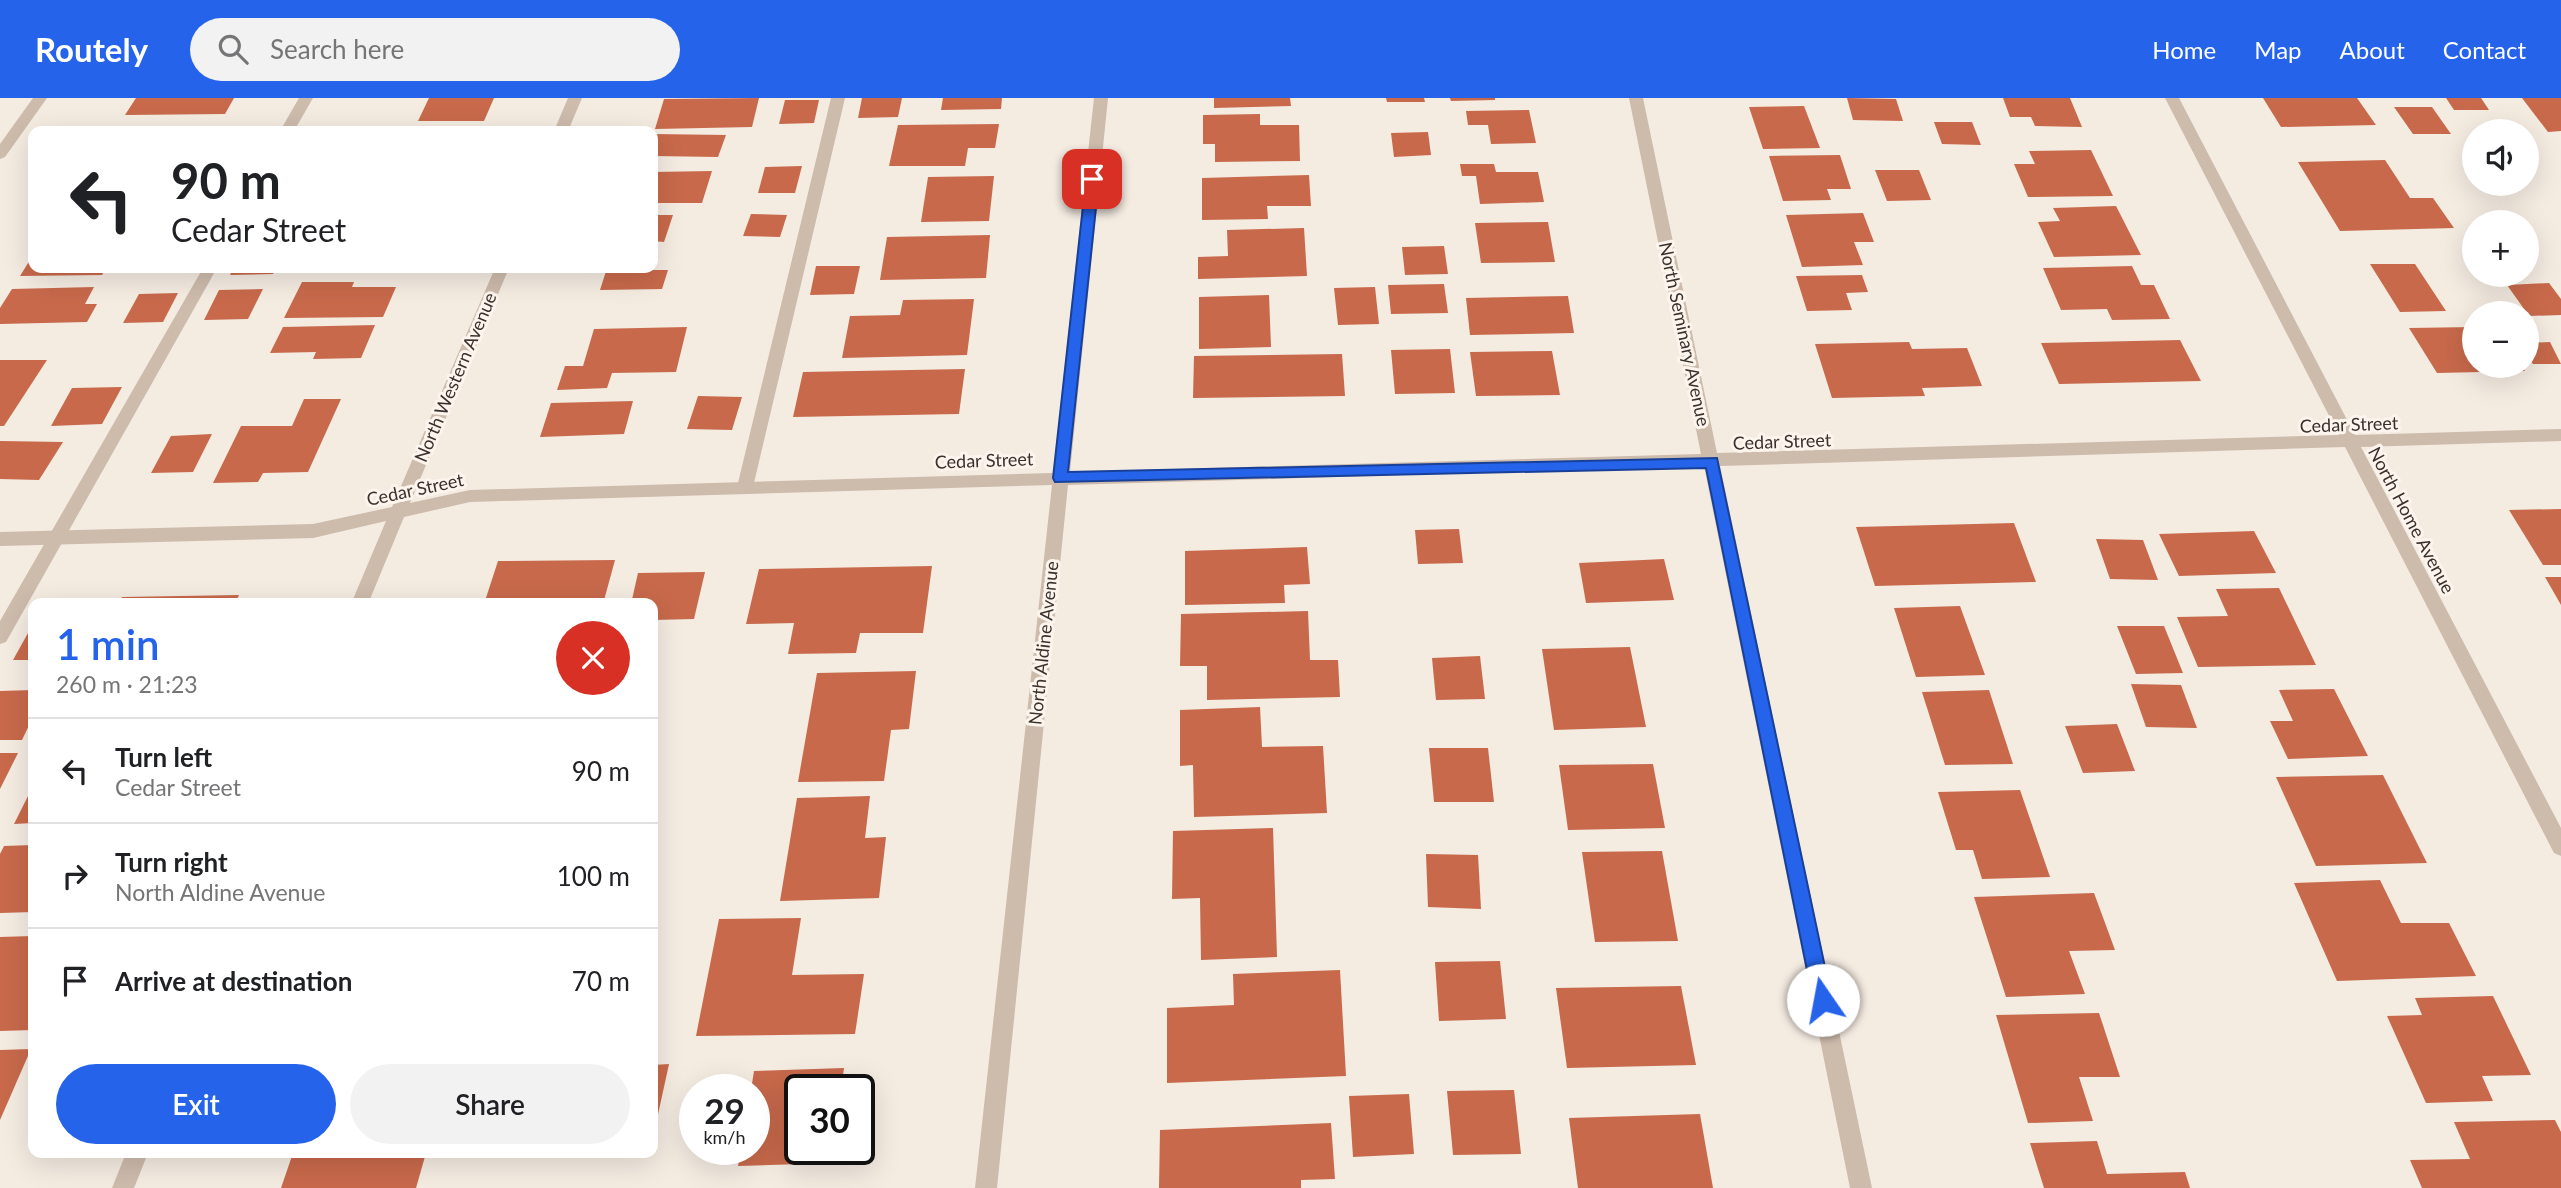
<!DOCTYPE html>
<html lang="en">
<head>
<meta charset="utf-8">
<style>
	body { margin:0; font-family:Lato,sans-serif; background:#f2f2f2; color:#202124; height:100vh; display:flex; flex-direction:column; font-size:26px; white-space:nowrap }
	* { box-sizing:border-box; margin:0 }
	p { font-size:23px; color:#757577 }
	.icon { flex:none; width:38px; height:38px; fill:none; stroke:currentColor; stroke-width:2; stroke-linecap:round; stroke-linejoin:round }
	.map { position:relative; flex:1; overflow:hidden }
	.sheet { position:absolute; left:28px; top:500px; width:630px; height:560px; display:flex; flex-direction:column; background:#fff; border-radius:14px; box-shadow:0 7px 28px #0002 }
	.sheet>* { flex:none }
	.guide { position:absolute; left:28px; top:28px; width:630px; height:147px; border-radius:14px; box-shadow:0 7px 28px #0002; background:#fff; color:#202124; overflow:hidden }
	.fabs { position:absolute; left:2462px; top:21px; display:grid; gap:14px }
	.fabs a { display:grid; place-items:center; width:77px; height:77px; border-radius:50%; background:#fff; box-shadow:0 7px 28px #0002; font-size:35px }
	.speed { position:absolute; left:679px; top:976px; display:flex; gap:14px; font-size:35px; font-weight:700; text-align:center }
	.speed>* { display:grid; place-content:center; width:91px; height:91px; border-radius:50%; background:#fff; box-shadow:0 7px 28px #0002; line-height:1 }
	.speed small { font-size:18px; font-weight:400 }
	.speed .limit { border:4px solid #111; border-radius:10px; background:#fff; color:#111 }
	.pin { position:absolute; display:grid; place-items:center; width:60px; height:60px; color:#fff; margin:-30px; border-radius:14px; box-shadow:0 4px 10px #0006 }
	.me { position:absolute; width:77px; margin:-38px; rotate:348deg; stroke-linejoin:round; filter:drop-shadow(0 0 5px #0008) }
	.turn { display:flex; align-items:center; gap:24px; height:147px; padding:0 28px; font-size:32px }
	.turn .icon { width:91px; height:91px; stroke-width:2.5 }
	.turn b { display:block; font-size:49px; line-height:60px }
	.round { display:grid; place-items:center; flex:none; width:74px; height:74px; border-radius:37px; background:#f2f2f2 }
	.head { display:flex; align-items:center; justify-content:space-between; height:119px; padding:0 28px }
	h1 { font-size:42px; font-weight:600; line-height:52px; color:#2563eb }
	.button { display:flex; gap:14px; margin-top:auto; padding:14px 28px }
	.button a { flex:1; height:80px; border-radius:42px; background:#2563eb; color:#fff; font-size:28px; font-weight:600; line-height:80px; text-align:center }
	.button a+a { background:#f2f2f2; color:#202124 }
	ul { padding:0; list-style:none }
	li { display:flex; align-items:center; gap:21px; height:105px; padding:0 28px; border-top:2px solid #e0e0e0 }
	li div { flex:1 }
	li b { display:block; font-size:26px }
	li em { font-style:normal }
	header { display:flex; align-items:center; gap:42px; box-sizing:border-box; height:98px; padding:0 35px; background:#2563eb; color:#fff }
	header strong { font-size:33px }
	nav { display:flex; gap:38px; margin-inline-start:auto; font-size:24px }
	.search { width:490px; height:63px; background:#f2f2f2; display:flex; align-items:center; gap:18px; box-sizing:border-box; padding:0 24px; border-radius:38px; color:#757577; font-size:26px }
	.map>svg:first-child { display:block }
</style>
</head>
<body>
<header>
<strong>Routely</strong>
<div class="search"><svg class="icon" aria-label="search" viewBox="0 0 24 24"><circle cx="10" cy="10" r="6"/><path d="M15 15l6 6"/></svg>Search here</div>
<nav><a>Home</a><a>Map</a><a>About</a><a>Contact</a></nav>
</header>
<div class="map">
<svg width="2561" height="1090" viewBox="0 0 2561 1090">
	<rect width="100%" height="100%" fill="#f4ebe1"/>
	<g fill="#c8694b">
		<polygon points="136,0 234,0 225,16 125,17"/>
		<polygon points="429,0 494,0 484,23 418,23"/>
		<polygon points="759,0 752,29 655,31 664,1"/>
		<polygon points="862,0 902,0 898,19 858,20"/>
		<polygon points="943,0 1002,0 1001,11 941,12"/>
		<polygon points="1214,0 1290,0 1291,8 1214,10"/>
		<polygon points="1386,0 1424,0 1425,4 1387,4"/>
		<polygon points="1450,0 1495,0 1495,2 1451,3"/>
		<polygon points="1847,0 1896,1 1903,23 1853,22"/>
		<polygon points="2003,0 2070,0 2082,29 2035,28 2031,19 2010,19"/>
		<polygon points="2263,0 2357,0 2376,27 2281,29"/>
		<polygon points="2446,0 2481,0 2489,12 2454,12"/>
		<polygon points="2522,0 2561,0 2561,33 2548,34"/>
		<polygon points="785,2 819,2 814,25 779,26"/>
		<polygon points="1804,8 1820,50 1763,51 1749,9"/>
		<polygon points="2394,9 2432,9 2451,36 2413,36"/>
		<polygon points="1529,12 1536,45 1491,46 1488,27 1468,27 1466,13"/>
		<polygon points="1260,16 1260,27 1299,27 1300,63 1215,64 1215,46 1203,46 1203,17"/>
		<polygon points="1934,24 1972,24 1981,47 1942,46"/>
		<polygon points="999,26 995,50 968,50 965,68 889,68 898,27"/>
		<polygon points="1428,34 1431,57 1394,59 1391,35"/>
		<polygon points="653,36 726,37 718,59 653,58"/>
		<polygon points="2091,52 2113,98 2028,99 2014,66 2035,66 2029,53"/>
		<polygon points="1840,57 1851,91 1827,91 1831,102 1783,103 1769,58"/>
		<polygon points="2385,62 2410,100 2433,100 2454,130 2340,133 2298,64"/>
		<polygon points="1460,66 1494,66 1496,74 1538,74 1544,104 1480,106 1476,78 1462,78"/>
		<polygon points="802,68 795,95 758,95 765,69"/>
		<polygon points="1875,72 1919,72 1931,102 1887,103"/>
		<polygon points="712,73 702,105 653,105 653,74"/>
		<polygon points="1309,77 1311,108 1267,108 1268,121 1202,122 1202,80"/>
		<polygon points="994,78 989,123 921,124 928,79"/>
		<polygon points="2116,108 2141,157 2054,159 2038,124 2060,123 2053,110"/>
		<polygon points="1863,115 1874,144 1854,144 1863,167 1802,169 1786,117"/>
		<polygon points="751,116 787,117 780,139 743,138"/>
		<polygon points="653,117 673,117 664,144 653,143"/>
		<polygon points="1548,124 1555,164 1481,165 1475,125"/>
		<polygon points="1304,130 1307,178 1198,181 1198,159 1228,158 1227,132"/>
		<polygon points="990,137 986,180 880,182 887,139"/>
		<polygon points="1444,148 1448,176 1405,177 1402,149"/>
		<polygon points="33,157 33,170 106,170 102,177 20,178"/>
		<polygon points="2370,166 2415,166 2446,213 2400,214"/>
		<polygon points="816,168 860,168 854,196 810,197"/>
		<polygon points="2132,168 2141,187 2154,187 2170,221 2112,222 2107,211 2061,212 2043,170"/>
		<polygon points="234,170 276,170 273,176 230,177"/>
		<polygon points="317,170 404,170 402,174 315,175"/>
		<polygon points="607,170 646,170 645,172 668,172 662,191 600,192"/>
		<polygon points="1862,177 1868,194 1846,195 1852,212 1807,213 1796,178"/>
		<polygon points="302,184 354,184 352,189 396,189 383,219 284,220"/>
		<polygon points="2549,185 2561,201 2561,217 2529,218 2507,187"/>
		<polygon points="1444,186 1448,215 1391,216 1388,187"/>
		<polygon points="94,189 85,206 97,206 87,224 0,226 0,210 12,191"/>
		<polygon points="1375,189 1379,226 1338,227 1334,190"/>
		<polygon points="263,191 248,221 204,222 219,192"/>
		<polygon points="178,195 163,224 123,225 139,196"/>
		<polygon points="1269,197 1271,249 1199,251 1199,199"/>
		<polygon points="1568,198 1574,235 1470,237 1466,200"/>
		<polygon points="974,201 967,257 842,260 850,218 900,217 903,202"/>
		<polygon points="375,227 361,260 313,261 316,254 270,255 283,229"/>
		<polygon points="687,229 676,274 612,275 607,290 557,292 565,268 583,268 594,231"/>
		<polygon points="2474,229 2474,268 2522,268 2525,273 2437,275 2409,230"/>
		<polygon points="2180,242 2201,283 2059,286 2041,245"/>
		<polygon points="1909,244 1912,251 1967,250 1982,288 1922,290 1925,298 1832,300 1815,246"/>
		<polygon points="2550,244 2561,266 2533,266 2527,258 2527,245"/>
		<polygon points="1450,251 1455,295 1395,296 1391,252"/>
		<polygon points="1552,253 1560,297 1476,298 1470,254"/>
		<polygon points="1342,256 1345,298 1193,300 1194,258"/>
		<polygon points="0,262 47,262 4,328 0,328"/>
		<polygon points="965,271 959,316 793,319 803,274"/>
		<polygon points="122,289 102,326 51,328 72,290"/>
		<polygon points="698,298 742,299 732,332 687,331"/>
		<polygon points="304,301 341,301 308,374 263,375 258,384 213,385 241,328 292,328"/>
		<polygon points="633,303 624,336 540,339 551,305"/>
		<polygon points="212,336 193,374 151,375 171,338"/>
		<polygon points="0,343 63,344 39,382 0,381"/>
		<polygon points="2561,411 2561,467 2543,467 2509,412"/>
		<polygon points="2014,425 2036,484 1875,488 1856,429"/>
		<polygon points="1459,431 1463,465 1418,466 1415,432"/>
		<polygon points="2254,433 2276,475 2179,478 2159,436"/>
		<polygon points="2096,441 2143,442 2158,482 2110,481"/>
		<polygon points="1307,449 1310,486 1284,487 1285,505 1185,507 1185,453"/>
		<polygon points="1664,461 1674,502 1586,505 1579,465"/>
		<polygon points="615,462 603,506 484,506 498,463"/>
		<polygon points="932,468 923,535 860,535 856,555 788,556 794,525 746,526 759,471"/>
		<polygon points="705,474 694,521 653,522 653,506 631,506 638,475"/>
		<polygon points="2545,479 2561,479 2561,507"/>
		<polygon points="2279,490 2316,567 2198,569 2177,519 2228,518 2216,491"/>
		<polygon points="239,497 235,506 119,506 122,499"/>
		<polygon points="1960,508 1985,577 1916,579 1894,510"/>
		<polygon points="1308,513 1310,562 1338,562 1340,599 1207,602 1207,568 1180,568 1181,516"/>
		<polygon points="33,526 33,562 13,562"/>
		<polygon points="2117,528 2164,528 2183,575 2136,576"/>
		<polygon points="1630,549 1646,629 1554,632 1542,551"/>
		<polygon points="1480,558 1485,601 1436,602 1432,560"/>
		<polygon points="916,573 909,631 891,632 884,683 798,684 817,575"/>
		<polygon points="2131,586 2181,587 2197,630 2146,629"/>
		<polygon points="2334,591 2368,658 2288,661 2270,623 2293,623 2279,592"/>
		<polygon points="33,592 33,619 22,642 0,642 0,593"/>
		<polygon points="1989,592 2013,666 1945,667 1922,594"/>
		<polygon points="1260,609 1262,649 1323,648 1327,715 1194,719 1193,667 1180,668 1180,612"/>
		<polygon points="2117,626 2135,673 2083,675 2065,628"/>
		<polygon points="1429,650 1488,650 1494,704 1434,704"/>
		<polygon points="0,655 18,655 0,691"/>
		<polygon points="1653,666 1665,730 1568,732 1559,667"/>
		<polygon points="2383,677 2427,765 2316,768 2276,679"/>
		<polygon points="33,688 33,725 14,726"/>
		<polygon points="2020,692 2050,779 1982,781 1973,752 1956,752 1938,694"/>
		<polygon points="870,698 865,740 886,739 879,800 780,803 797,700"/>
		<polygon points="1273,730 1277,859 1201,862 1200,800 1172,801 1173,733"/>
		<polygon points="33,747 33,814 0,815 0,756 4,748"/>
		<polygon points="1662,753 1678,843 1595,844 1582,754"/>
		<polygon points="1426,756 1478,757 1481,811 1428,809"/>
		<polygon points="2380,782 2401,825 2449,825 2476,878 2337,883 2294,785"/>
		<polygon points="2094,795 2115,852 2069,853 2085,896 2006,899 1974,799"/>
		<polygon points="801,820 792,877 864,876 855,936 696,938 719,821"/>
		<polygon points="33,838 33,932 0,933 0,839"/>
		<polygon points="1500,863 1506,921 1439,923 1435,864"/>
		<polygon points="1340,872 1346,978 1167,985 1167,910 1234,907 1233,876"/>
		<polygon points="1681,888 1696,967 1567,970 1556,890"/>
		<polygon points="2493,898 2531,977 2482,978 2493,1003 2426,1005 2387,918 2422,917 2415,900"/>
		<polygon points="2099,915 2120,979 2079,979 2093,1023 2028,1025 1996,917"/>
		<polygon points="31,951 0,1022 0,952"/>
		<polygon points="669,966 657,1021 653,1021 653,967"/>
		<polygon points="844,970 841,992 800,992 800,1052 833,1052 832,1065 738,1068 741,1052 754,1052 754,992 751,992 754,973"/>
		<polygon points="1514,992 1521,1056 1453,1057 1447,993"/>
		<polygon points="1409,996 1414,1056 1353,1059 1349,998"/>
		<polygon points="1700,1016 1713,1090 1578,1090 1569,1020"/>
		<polygon points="2555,1022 2561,1034 2561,1090 2422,1090 2410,1062 2470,1061 2454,1024"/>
		<polygon points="1331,1025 1335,1081 1301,1082 1301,1090 1159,1090 1160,1032"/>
		<polygon points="2097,1043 2107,1076 2185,1074 2190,1090 2044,1090 2030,1045"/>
		<polygon points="293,1055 426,1055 416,1090 281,1090"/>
	</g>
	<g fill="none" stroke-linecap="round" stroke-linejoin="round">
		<g fill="#cdbbac" fill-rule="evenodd">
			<polygon points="299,0 313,0 294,33 280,33"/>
			<polygon points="831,0 845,0 753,389 745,395 737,389"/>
			<polygon points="203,170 217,170 6,544 0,546 0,523"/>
		</g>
		<g fill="#cdbbac" fill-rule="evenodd">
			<polygon points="33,0 47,0 5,59 0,61 0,46"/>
			<polygon points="568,0 582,0 568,33 554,33"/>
			<polygon points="1094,0 1108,0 1070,374 1701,356 1629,0 1643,0 1717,355 2339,337 2165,0 2179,0 2355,337 2561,331 2561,343 2361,349 2561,730 2561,758 2554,755 2345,349 1720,368 1872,1090 1850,1090 1704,368 1068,387 997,1090 975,1090 1052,387 470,404 404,419 368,506 351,506 386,423 313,440 0,448 0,434 313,426 392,409 495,170 509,170 410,405 470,392 1053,375"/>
			<polygon points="126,1055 148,1055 134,1090 112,1090"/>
		</g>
	</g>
	<polygon fill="#2563eb" stroke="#184099" stroke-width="2" points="1092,77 1099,81 1068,374 1717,360 1832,902 1829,908 1823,911 1816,908 1813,902 1706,370 1055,384 1053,380 1086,81"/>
	<g text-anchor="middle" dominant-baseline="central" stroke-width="6" stroke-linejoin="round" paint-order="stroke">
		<g font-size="18" fill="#3b302b" stroke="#fbf5ee">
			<text transform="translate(1685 236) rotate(78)">North Seminary Avenue</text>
			<text transform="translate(455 279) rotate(-67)">North Western Avenue</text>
			<text transform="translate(2349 326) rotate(-2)">Cedar Street</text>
			<text transform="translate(1782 343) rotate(-2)">Cedar Street</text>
			<text transform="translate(984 362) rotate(-2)">Cedar Street</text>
			<text transform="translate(415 391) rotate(-12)">Cedar Street</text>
			<text transform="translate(2412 422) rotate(62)">North Home Avenue</text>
			<text transform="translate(1043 545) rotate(-84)">North Aldine Avenue</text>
		</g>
	</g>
</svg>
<div class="fabs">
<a><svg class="icon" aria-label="sound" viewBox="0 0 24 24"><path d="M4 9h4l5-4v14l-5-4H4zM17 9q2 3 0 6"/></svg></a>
<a>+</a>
<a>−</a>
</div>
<div class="speed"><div>29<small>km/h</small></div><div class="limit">30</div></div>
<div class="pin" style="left:1092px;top:81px;background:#d93025"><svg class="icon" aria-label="arrive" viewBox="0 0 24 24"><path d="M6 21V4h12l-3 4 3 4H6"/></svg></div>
<svg class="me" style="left:1823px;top:902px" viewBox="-20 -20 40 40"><circle r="19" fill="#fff"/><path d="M0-13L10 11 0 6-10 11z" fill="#2563eb"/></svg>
<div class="guide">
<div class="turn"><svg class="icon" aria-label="left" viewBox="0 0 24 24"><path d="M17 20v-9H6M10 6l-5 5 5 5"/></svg><div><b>90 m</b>Cedar Street</div></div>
</div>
<section class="sheet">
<div class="head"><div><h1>1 min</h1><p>260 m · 21:23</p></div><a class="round" style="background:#d93025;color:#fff"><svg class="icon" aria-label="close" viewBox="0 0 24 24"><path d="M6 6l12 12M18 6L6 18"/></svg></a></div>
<ul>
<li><svg class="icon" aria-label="left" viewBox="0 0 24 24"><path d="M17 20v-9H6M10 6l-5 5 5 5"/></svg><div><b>Turn left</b><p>Cedar Street</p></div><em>90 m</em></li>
<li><svg class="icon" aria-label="right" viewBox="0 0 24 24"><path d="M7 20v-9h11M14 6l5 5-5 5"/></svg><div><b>Turn right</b><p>North Aldine Avenue</p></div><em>100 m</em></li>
<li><svg class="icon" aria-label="arrive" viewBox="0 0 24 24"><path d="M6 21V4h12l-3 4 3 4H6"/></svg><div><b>Arrive at destination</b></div><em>70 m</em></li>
</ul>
<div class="button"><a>Exit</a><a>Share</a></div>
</section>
</div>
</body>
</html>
